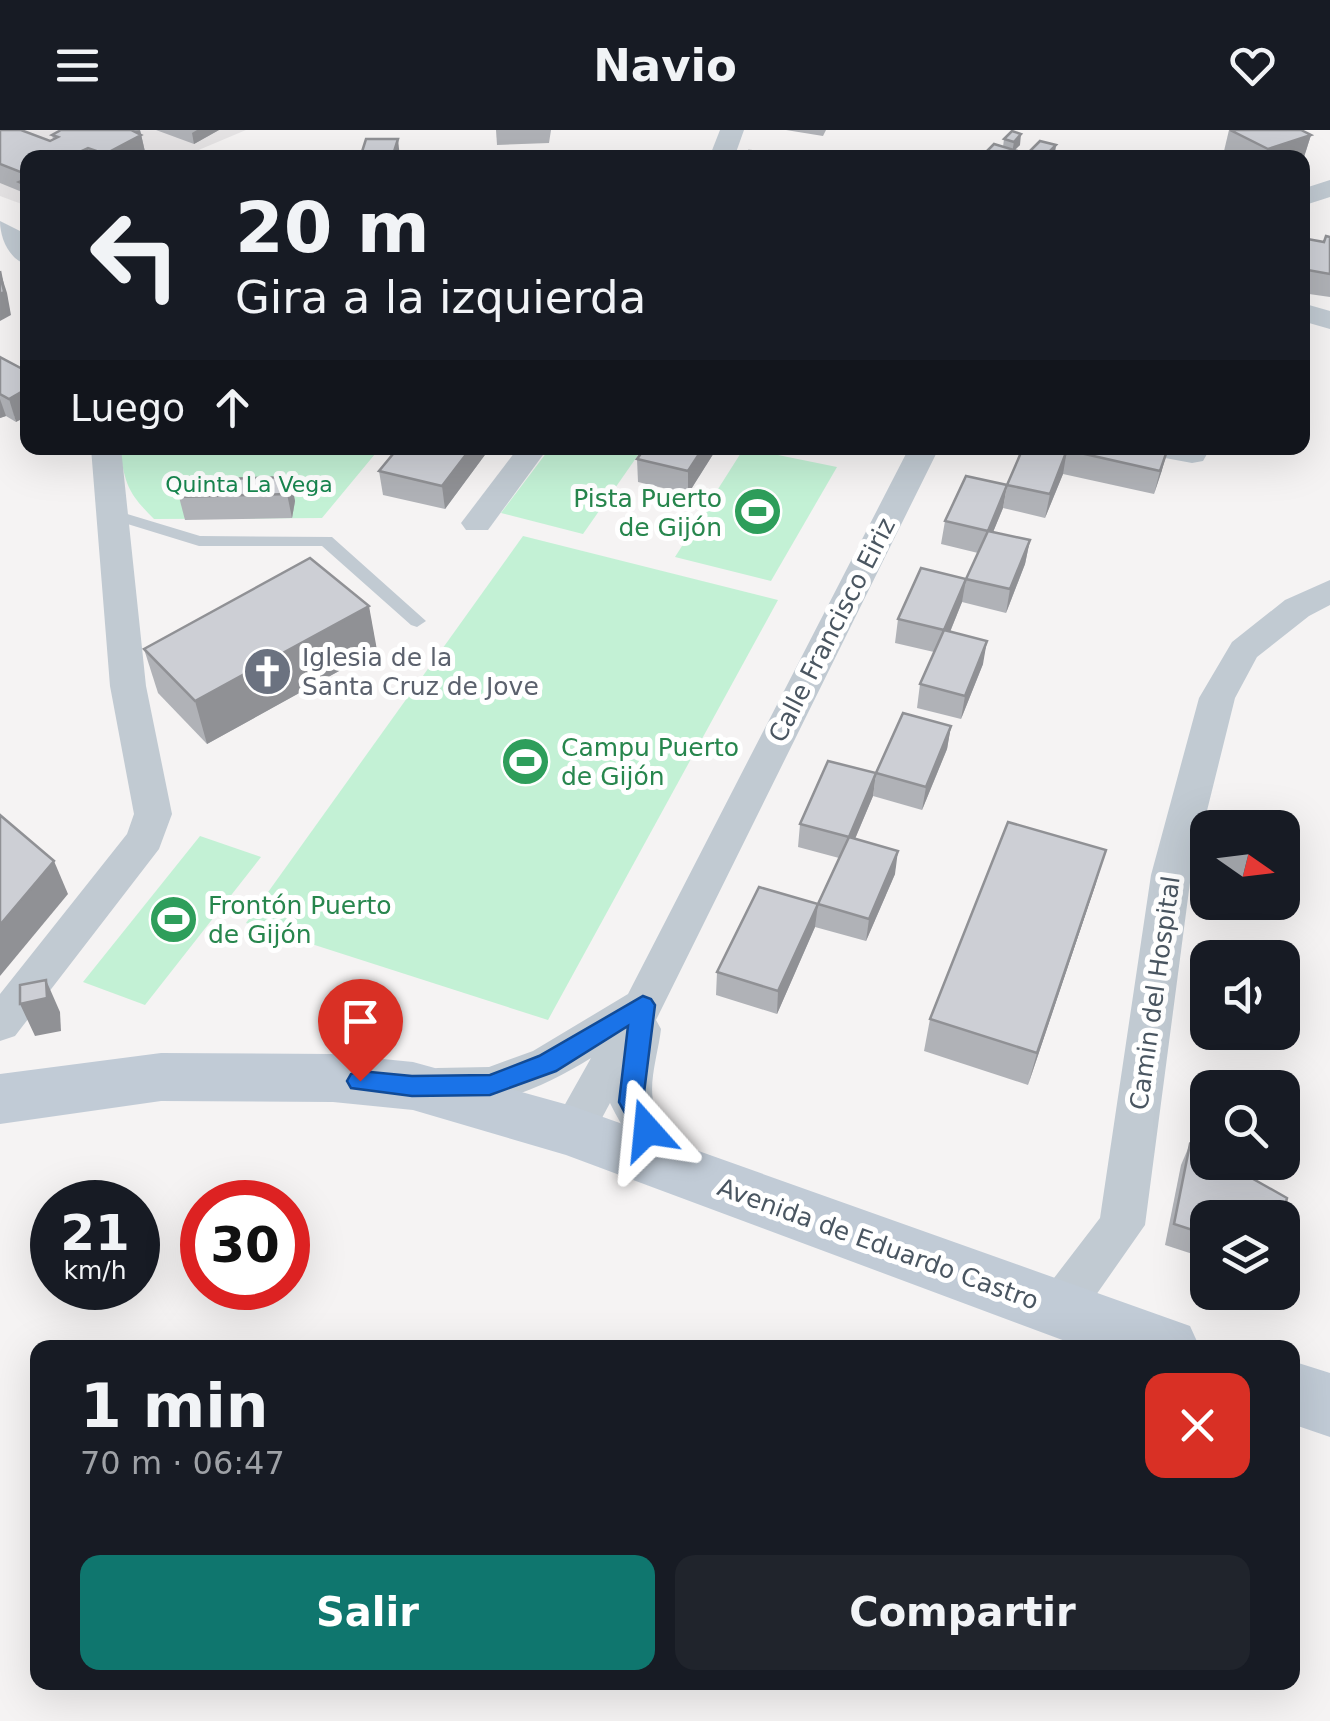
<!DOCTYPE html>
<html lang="es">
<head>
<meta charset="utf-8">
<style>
	body { margin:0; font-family:"DejaVu Sans",sans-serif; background:#20242c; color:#f1f3f6; height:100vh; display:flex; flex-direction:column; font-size:38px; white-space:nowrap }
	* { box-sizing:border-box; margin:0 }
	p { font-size:32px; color:#9ea1a6 }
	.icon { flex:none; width:55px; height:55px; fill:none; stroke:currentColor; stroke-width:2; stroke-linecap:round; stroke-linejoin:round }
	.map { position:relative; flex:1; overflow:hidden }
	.panel { position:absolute; left:30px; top:1210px; width:1270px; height:350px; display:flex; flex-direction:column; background:#171b24; border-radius:20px; box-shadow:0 10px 40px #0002 }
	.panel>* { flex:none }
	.top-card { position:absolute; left:20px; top:20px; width:1290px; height:305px; border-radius:20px; box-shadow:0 10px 40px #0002; background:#171b24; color:#f1f3f6; overflow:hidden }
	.needle { width:65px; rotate:104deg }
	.tools { position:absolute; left:1190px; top:680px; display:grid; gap:20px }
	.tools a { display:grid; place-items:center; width:110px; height:110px; border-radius:20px; background:#171b24; box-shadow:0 10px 40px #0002; font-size:50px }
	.speed { position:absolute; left:30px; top:1050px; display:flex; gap:20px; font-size:50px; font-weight:700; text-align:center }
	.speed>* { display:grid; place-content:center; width:130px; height:130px; border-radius:50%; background:#171b24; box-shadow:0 10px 40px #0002; line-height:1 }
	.speed small { font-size:25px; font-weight:400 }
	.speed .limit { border:15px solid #d22; background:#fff; color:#111 }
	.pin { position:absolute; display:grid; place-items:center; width:85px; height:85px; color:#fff; margin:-102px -42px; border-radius:50% 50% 50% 0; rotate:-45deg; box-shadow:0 0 10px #0007 }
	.pin .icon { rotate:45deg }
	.me { position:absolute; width:110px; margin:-55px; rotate:342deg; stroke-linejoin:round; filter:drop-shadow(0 0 8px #0008) }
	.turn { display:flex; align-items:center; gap:35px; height:210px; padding:0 50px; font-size:45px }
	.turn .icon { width:130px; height:130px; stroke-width:2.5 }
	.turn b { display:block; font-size:70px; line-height:85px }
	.then { display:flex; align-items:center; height:95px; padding:0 50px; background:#0003; gap:20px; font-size:38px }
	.round { display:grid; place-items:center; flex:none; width:105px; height:105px; border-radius:20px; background:#20242c }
	.overview { display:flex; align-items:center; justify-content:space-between; height:170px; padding:0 50px }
	h1 { font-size:60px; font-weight:600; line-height:75px }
	.cta { display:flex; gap:20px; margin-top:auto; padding:20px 50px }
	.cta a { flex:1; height:115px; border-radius:20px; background:#0f766e; color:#fff; font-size:40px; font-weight:600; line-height:115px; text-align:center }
	.cta a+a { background:#20242c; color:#f1f3f6 }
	header { display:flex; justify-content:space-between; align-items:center; height:130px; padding:0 50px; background:#171b24; font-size:45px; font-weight:600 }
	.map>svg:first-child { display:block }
</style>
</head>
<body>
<header><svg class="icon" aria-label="menu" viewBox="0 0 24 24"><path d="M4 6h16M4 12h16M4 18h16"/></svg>Navio<svg class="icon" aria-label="heart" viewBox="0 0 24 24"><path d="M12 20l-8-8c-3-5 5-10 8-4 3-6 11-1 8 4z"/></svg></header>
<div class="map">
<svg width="1330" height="1591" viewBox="0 0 1330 1591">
	<rect width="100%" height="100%" fill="#f5f3f3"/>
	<polygon fill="#e6e4e5" points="0,0 246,0 182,27 28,28 27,76 0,66"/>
	<g fill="#c3f1d5">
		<path d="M119,318h261l-58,70 -168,1c-27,-27 -28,-34 -35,-71z"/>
		<polygon points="550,318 643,318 583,404 501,383"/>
		<polygon points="744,318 837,337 771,451 675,427"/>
		<polygon points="523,406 778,470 548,890 246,793"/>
		<polygon points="200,706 261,727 145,875 83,852"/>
	</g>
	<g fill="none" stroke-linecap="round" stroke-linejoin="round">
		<polygon fill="#c1cad2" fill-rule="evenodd" points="114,380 200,406 332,407 426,491 417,497 411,495 322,416 199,416 108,388 106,385"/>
		<g fill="#c1cad2" fill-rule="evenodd">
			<polygon points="720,0 744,0 734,28 709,28"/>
			<polygon points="1330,50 1330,67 1302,76 1302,59"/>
			<path d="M0,91l28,14v30c-19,-5 -28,-27 -28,-44z"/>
			<polygon points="1302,173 1330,181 1330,199 1302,191"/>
			<polygon points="91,318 121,318 146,556 172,684 159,719 15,906 0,911 0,864 127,704 134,684 110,556"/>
			<polygon points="518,318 548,318 488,400 466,400 461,393"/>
			<path d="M909,318h30l-283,572 5,9c-2,20 -12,51 -8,71 5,24 46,49 58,74l-6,14c-5,1 -10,5 -16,5 -28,1 -68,-67 -79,-90l-22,41 -16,6 -16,-6 -6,-13 41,-73c-48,30 -113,60 -169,41l-7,-13 7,-13 15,-5 52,-1 44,-16 95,-57z"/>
			<polygon points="1145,318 1203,318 1207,324 1203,331 1192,333 1149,325"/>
			<polygon points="1330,450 1330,475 1309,486 1257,527 1235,568 1191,745 1145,1095 1075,1195 1058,1202 1041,1195 1034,1180 1041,1165 1100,1088 1151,745 1199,568 1232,512 1285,470"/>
		</g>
		<g fill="#c1cbd6" fill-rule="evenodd">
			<polygon points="161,923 333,924 413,932 572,976 1190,1196 1200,1218 1084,1218 566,1025 413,980 333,972 161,971 0,994 0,944"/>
			<polygon points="1292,1231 1330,1243 1330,1307 1292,1294"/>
		</g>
	</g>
	<g fill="#b0b2b7">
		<polygon points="0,0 50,11 53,9 52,5 61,0 140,0 146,26 28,28 28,75 26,74 22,62 0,53"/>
		<polygon points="156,0 219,0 194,14"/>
		<polygon points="496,0 551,0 549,13 497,15"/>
		<polygon points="786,0 826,0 823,6"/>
		<polygon points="1229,0 1311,5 1304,27 1302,28 1236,28 1224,21"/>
		<polygon points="1012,1 1020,15 1014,20 1027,24 1056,15 1054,28 980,28 1003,17 1004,9"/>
		<polygon points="1330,107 1330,167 1302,163 1302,108 1324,112"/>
		<polygon points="0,227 16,292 6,286 0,288"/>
		<polygon points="490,318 445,379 383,365 379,341"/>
		<polygon points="645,318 717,318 688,364 638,352 637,329"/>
		<polygon points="1054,318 1162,340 1154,364 1063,344 1045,388 1003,378 1007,355"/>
		<polygon points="290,347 295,371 292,388 185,390 179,367"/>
		<polygon points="1007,355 1003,378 993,402 1030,410 1025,434 1006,483 962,472 950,502 983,534 961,589 917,578 920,554 934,522 895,513 898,489 966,449 978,423 941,414 945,391"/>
		<polygon points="144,519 377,520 207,614 158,563"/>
		<polygon points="951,596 947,619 922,680 873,666 876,643"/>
		<polygon points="876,643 873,666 855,709 895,744 866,811 815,797 777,884 716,865 717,842 818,774 839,728 798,717 800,694"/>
		<polygon points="1096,753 1028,955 924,921 930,889"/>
		<polygon points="1190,1014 1208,1088 1208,1129 1165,1115 1181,1035"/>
	</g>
	<g fill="#909195">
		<polygon points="140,0 146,26 106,28 105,24 130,1"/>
		<polygon points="197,0 219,0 194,14 192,3"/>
		<polygon points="1021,4 1020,15 1012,23 1014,12"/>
		<polygon points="1311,5 1304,27 1265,28 1268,19"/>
		<polygon points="398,9 400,28 392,28"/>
		<polygon points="1056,15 1054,28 1043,28"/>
		<polygon points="88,18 90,28 71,28 71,26"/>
		<polygon points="0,141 7,163 11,185 0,191"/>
		<polygon points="28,258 28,286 16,292 9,269"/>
		<polygon points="0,269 6,286 0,288"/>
		<polygon points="471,318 490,318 445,379 442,356"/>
		<polygon points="703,318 717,318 688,364 688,341"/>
		<polygon points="1168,318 1162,340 1154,364 1160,341"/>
		<polygon points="1067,320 1063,344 1045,388 1050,364"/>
		<polygon points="290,347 295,371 292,388 287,364"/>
		<polygon points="1007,355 1003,378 984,424 988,401"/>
		<polygon points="1030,410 1025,434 1006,483 1010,459"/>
		<polygon points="966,449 962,472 941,524 944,500"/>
		<polygon points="369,476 377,520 207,614 195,571"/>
		<polygon points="987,511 983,534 961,589 965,566"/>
		<polygon points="951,596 947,619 922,680 926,657"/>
		<polygon points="876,643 873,666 846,730 849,707"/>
		<polygon points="1106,720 1096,753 1028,955 1037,923"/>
		<polygon points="898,721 895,744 866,811 869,789"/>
		<polygon points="54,731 68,764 0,846 0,795"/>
		<polygon points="818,774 815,797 777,884 778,861"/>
		<polygon points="46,850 60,882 61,901 35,906 20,874"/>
	</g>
	<g fill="#cdcfd5" stroke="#909195" stroke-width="2.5">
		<polygon points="0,0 21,0 50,11 58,7 52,5 61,0 131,0 141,5 105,24 88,18 71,26 74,28 28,28 28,45 0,34"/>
		<polygon points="1230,0 1301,0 1311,5 1268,19"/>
		<polygon points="1012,1 1021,4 1014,12 1004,9"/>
		<polygon points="366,9 398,9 392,28 360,28"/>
		<polygon points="1040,11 1056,15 1043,28 980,28 994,14 1027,24"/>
		<polygon points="749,21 779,23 778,28 747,28"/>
		<polygon points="28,48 28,56 19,52"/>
		<polygon points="1326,106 1330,107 1330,144 1302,139 1302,108 1324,112"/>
		<polygon points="0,141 4,162 0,164"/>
		<polygon points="0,227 28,242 28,258 9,269 0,264"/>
		<polygon points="398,318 471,318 442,356 379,341"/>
		<polygon points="645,318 703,318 688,341 637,329"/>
		<polygon points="1023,318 1054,318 1067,320 1069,318 1168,318 1160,341 1067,320 1050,364 1007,355"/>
		<polygon points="966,346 1007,355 988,401 945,391"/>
		<polygon points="290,347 287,364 179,367 183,350"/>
		<polygon points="988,401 1030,410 1010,459 966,449"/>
		<polygon points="310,428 369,476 195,571 144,519"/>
		<polygon points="921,438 966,449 944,500 898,489"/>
		<polygon points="944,500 987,511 965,566 920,554"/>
		<polygon points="903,583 951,596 926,657 876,643"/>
		<polygon points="828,631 876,643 849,707 800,694"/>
		<polygon points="0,685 54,731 0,795"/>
		<polygon points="1008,692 1106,720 1037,923 930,889"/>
		<polygon points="849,707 898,721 869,789 818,774"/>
		<polygon points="759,757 818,774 778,861 717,842"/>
		<polygon points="46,850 47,868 20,874 20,855"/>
		<polygon points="1190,1014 1208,1024 1208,1032 1223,1032 1287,1068 1282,1088 1208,1088 1208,1105 1174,1094"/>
	</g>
	<polygon fill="#1a73e8" stroke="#114b97" stroke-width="2.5" points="643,866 651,869 655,875 643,971 660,1000 656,1007 647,1011 638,1007 619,972 628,896 556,941 490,965 412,966 351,958 347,951 351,944 360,941 412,946 490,945 539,926"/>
	<defs>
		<symbol id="stadium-disc" viewBox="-11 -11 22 22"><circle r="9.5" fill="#2e9e5b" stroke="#fff"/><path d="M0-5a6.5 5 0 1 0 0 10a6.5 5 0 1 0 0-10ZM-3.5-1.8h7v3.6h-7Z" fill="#fff"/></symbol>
		<symbol id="church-disc" viewBox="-11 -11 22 22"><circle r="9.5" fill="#6b7280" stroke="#fff"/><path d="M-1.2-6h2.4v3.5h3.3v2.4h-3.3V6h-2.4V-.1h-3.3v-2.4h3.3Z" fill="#fff"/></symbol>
	</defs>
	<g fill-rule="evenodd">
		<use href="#stadium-disc" x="730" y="354" width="55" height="55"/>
		<use href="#church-disc" x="240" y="514" width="55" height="55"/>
		<use href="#stadium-disc" x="498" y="604" width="55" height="55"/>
		<use href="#stadium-disc" x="146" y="762" width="55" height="55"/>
	</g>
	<g text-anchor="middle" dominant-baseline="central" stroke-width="10" stroke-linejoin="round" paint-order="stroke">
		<g font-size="22" fill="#17864f" stroke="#fff">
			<text x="249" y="354">Quinta La Vega</text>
		</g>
		<g font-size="25" fill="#27864d" stroke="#fff" text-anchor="start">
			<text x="722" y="368" text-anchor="end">Pista Puerto<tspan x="722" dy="29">de Gijón</tspan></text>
			<text x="561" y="617">Campu Puerto<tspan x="561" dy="29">de Gijón</tspan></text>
			<text x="208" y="775">Frontón Puerto<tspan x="208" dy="29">de Gijón</tspan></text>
		</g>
		<g font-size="25" fill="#4a5661" stroke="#fff">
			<text transform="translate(832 500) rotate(-63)">Calle Francisco Eiriz</text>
			<text transform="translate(1155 863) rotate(-82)">Camin del Hospital</text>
			<text transform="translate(878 1114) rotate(20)">Avenida de Eduardo Castro</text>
		</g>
		<g font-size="25" fill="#5b616d" stroke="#fff" text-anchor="start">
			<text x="302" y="527">Iglesia de la<tspan x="302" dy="29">Santa Cruz de Jove</tspan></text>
		</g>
	</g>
</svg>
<div class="tools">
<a><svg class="needle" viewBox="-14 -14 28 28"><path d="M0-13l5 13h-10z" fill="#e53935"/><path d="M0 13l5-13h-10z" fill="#9ea1a6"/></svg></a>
<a><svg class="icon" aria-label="sound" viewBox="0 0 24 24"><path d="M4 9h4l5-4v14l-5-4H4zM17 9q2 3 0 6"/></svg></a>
<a><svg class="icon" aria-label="search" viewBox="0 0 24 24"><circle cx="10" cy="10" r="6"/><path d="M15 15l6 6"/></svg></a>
<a><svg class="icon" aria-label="layers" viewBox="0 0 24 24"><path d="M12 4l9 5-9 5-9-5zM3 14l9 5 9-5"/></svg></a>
</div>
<div class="speed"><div>21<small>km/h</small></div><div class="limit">30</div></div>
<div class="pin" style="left:360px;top:951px;background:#d93025"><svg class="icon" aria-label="arrive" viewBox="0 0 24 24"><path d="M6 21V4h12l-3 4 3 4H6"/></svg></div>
<svg class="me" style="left:647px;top:1000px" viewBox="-20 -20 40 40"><path d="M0-17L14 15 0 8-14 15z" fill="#1a73e8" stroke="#fff" stroke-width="4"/></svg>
<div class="top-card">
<div class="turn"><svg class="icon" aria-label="left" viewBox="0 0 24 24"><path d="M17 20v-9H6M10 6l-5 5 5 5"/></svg><div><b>20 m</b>Gira a la izquierda</div></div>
<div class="then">Luego<svg class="icon" aria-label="ahead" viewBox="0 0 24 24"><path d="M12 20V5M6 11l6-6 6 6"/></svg></div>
</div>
<section class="panel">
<div class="overview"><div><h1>1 min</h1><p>70 m · 06:47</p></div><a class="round" style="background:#d93025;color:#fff"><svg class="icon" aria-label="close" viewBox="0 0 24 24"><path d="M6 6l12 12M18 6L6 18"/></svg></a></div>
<div class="cta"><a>Salir</a><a>Compartir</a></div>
</section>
</div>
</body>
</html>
